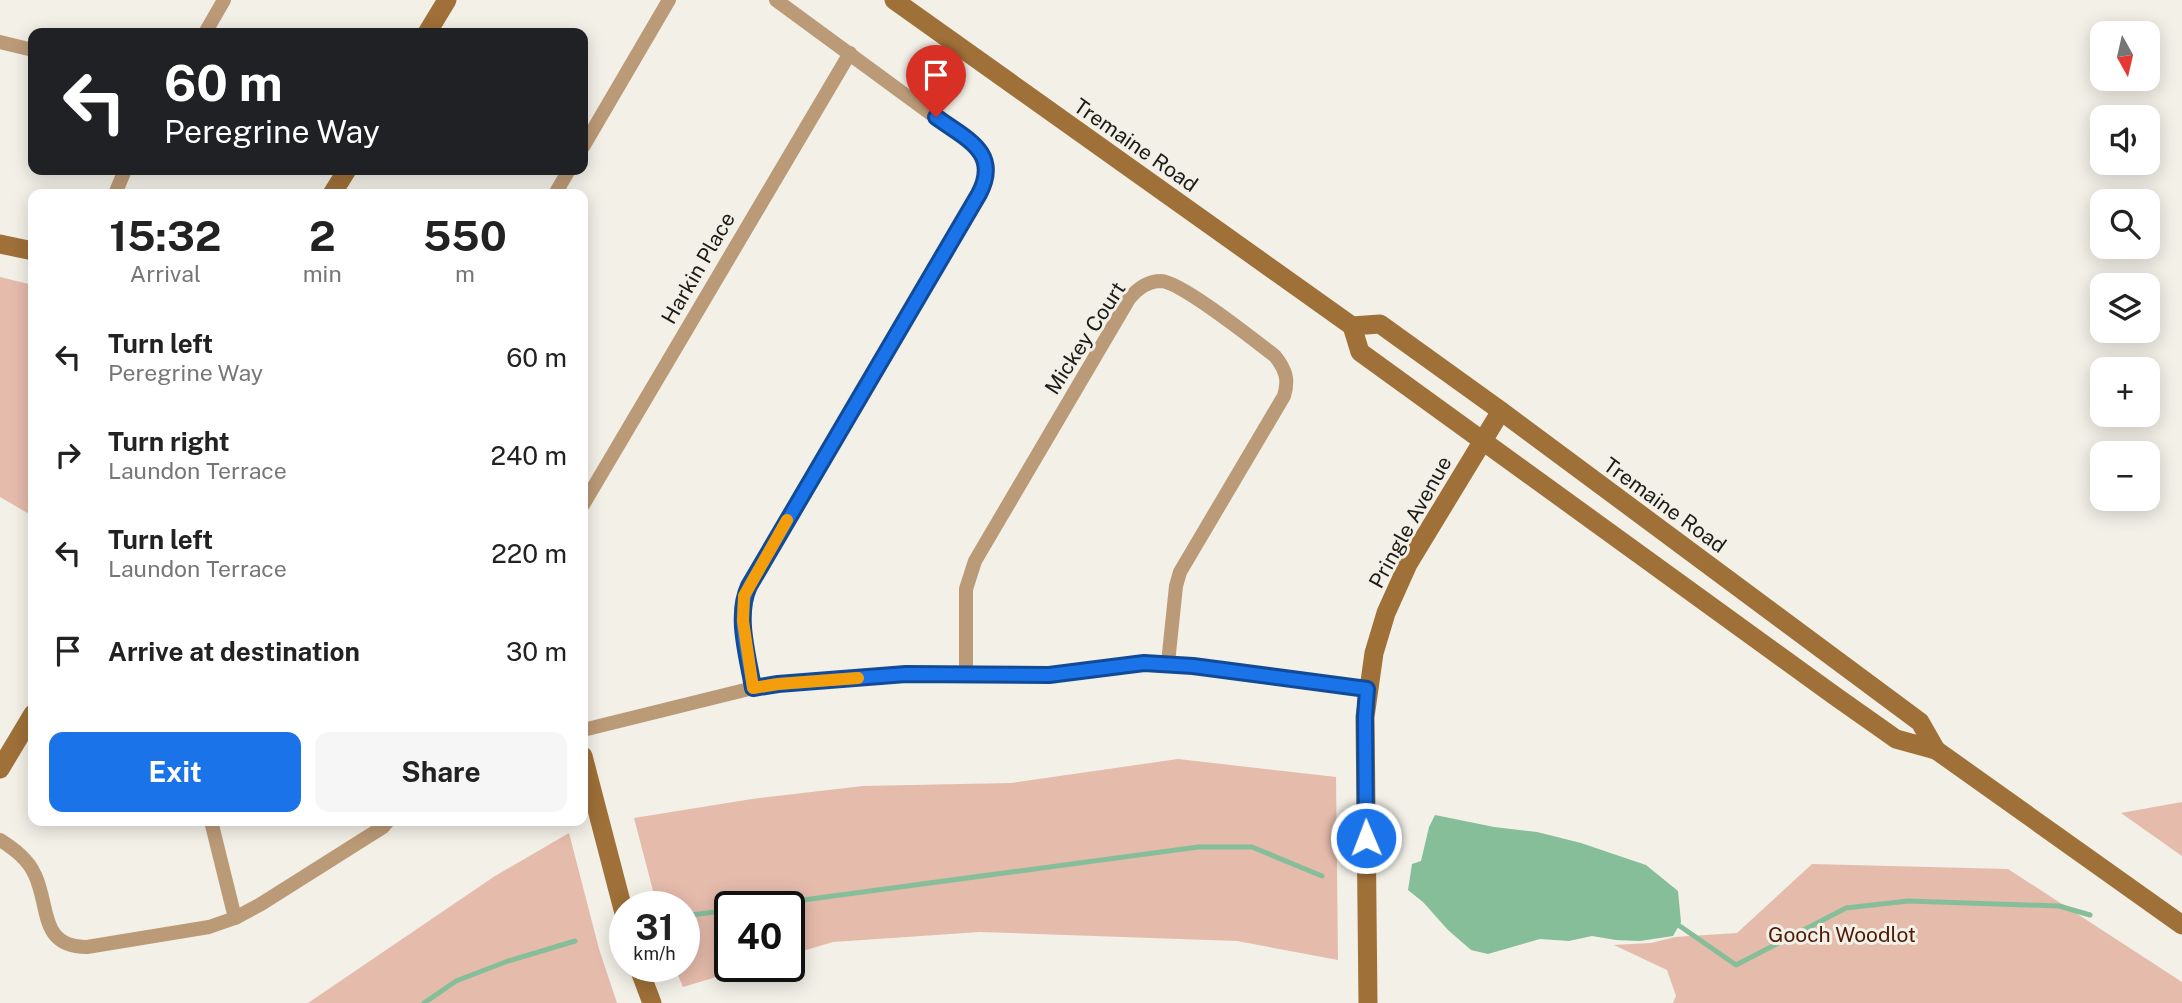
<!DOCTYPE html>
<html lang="en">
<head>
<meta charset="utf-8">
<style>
	body { margin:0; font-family:"Public Sans",sans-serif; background:#f6f6f6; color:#222; height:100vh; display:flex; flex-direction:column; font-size:26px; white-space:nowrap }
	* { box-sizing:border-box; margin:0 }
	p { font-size:23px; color:#767676 }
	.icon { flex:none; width:38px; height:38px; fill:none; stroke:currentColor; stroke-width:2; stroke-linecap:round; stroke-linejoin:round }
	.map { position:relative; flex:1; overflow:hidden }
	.side { position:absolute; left:28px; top:189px; width:560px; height:637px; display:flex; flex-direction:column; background:#fff; border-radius:14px; box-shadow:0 4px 18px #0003 }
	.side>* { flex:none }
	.guide { position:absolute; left:28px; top:28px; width:560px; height:147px; border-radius:14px; box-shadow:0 4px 18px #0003; background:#202124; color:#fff; overflow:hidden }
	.needle { width:46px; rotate:172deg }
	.controls { position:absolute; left:2090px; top:21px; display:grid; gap:14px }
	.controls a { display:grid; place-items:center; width:70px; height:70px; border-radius:14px; background:#fff; box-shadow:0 4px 18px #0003; font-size:35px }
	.speed { position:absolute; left:609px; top:891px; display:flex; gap:14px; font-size:35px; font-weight:700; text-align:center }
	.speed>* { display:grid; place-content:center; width:91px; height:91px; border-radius:50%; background:#fff; box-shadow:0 4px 18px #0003; line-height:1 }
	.speed small { font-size:18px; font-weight:400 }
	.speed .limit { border:4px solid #111; border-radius:10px; background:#fff; color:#111 }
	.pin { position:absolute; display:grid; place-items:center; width:60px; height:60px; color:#fff; margin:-72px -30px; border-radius:50% 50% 50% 0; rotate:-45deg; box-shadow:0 0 7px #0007 }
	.pin .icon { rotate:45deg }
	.me { position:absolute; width:77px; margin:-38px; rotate:359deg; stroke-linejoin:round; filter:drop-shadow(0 0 5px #0008) }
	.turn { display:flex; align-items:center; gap:24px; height:147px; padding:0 21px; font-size:32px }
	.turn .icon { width:91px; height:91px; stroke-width:2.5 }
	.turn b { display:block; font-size:49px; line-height:60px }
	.eta { display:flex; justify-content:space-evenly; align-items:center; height:119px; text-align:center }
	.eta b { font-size:42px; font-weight:700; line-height:49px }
	.primary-button { display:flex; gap:14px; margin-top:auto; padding:14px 21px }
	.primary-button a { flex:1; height:80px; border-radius:14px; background:#1a73e8; color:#fff; font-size:28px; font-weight:700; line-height:80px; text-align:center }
	.primary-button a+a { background:#f6f6f6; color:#222 }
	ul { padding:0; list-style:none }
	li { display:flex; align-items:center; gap:21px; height:98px; padding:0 21px }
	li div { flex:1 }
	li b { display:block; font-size:26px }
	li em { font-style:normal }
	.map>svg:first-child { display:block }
</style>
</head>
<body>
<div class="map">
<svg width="2182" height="1003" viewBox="0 0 2182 1003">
	<rect width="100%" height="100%" fill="#f2f0e7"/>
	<g fill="#e5bbac">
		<polygon points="0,277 33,285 33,511 31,515 0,497"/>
		<polygon points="1178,759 1336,777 1338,960 1237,941 980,932 833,942 789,955 789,906 730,906 730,966 753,966 683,987 674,966 684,966 684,906 657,906 634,818 752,799 863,786 1011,783"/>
		<polygon points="2182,802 2182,856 2121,813"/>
		<polygon points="569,833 599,949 617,1003 308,1003 495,876"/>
		<polygon points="1812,864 2008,869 2182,982 2182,1003 1673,1003 1676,996 1667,970 1614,945 1651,943 1675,937 1737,933"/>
	</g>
	<polygon fill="#86be9a" points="1435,815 1494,827 1537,832 1581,843 1646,865 1678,891 1681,922 1673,936 1640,941 1616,940 1592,936 1569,941 1540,939 1488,954 1471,950 1448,930 1423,902 1408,890 1412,864 1421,861 1429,827"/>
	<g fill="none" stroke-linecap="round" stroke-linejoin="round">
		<g stroke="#86be9a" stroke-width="5">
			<polyline points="758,906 1198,847 1252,847 1322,876"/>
			<polyline points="684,916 730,910"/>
			<polyline points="1674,922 1736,965 1846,908 1908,901 2059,906 2090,915"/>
			<polyline points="424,1003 456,981 508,961 575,941"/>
		</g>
		<g stroke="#bb9a77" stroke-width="14">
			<polyline points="205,33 224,0"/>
			<polyline points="0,42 33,50"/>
			<polyline points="583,147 669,0"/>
			<polyline points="115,194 125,170"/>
			<polyline points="555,194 569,170"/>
			<polyline points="583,505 850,53"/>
			<path d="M966,673v-84l9,-28 154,-262c8,-10 18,-18 32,-18 21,1 94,60 114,75 11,14 14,24 9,40l-104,176 -4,14 -8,77"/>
			<path d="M753,688c-5,-32 -18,-72 -4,-103l230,-391c8,-16 11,-29 0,-45l-203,-149"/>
			<polyline points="583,730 753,688 778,684 906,674 1049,675 1144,663 1168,663 1367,689"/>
			<polyline points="211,821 235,918"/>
			<path d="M0,840c14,9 28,19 35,35 15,32 4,72 52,72l122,-20 26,-9 26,-14 122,-77 5,-6"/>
		</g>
		<g stroke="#9f7038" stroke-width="19">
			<polyline points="894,0 1352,326 1360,352 1835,696 1896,739 1936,750 2182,925"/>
			<polyline points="427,33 447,0"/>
			<polyline points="332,194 347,170"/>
			<polyline points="0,244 33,251"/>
			<polyline points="1352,326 1380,324 1501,411 1920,722 1936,750"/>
			<polyline points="583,756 625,917"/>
			<polyline points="0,769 33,714"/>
			<polyline points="638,966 652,1003"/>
			<polyline points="1368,1003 1365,717 1374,653 1386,613 1408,564 1501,411"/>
		</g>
	</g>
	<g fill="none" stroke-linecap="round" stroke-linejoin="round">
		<defs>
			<path id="route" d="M936,117c30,22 65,35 43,77l-230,392c-14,30 -1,70 4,102l25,-4 128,-10 143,1 95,-12 49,3 174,23 -2,28 1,121"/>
		</defs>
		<use href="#route" stroke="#114b97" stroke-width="18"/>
		<use href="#route" stroke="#1a73e8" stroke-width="12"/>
		<polyline stroke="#f59e0b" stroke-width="12" points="787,520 744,596 743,621 753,688 778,684 858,678"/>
	</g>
	<g text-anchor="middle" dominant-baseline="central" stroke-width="6" stroke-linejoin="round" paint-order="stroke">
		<g font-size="21" fill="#1c1b18" stroke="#f2f0e7">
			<text transform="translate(1136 145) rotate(35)">Tremaine Road</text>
			<text transform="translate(698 268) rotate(-60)">Harkin Place</text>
			<text transform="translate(1085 338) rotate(-57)">Mickey Court</text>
			<text transform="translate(1665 505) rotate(36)">Tremaine Road</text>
			<text transform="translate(1410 522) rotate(-61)">Pringle Avenue</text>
		</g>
		<g font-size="21" fill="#4f1a04" stroke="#f2f0e7">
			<text x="1842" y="934">Gooch Woodlot</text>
		</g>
	</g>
</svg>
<div class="controls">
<a><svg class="needle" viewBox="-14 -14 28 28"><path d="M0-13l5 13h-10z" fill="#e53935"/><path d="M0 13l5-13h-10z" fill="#767676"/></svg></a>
<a><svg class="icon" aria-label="sound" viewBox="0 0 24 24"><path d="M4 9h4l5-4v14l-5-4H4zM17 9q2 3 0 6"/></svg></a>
<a><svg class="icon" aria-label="search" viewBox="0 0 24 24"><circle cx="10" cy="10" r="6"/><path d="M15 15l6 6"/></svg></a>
<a><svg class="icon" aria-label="layers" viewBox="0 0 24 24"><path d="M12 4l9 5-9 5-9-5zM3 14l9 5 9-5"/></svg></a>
<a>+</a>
<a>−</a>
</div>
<div class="speed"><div>31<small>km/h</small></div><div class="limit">40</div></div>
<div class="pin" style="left:936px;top:117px;background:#d93025"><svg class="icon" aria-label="arrive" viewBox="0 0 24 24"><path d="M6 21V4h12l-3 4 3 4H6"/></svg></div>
<svg class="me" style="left:1366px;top:838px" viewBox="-20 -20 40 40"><circle r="17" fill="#1a73e8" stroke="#fff" stroke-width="3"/><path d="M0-11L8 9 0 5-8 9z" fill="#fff"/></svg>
<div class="guide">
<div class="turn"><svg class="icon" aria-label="left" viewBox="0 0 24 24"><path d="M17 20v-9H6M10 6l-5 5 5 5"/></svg><div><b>60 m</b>Peregrine Way</div></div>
</div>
<section class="side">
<div class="eta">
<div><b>15:32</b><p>Arrival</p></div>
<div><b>2</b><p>min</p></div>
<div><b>550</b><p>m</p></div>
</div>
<ul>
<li><svg class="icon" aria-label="left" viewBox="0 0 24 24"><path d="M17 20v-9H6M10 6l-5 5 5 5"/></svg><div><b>Turn left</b><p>Peregrine Way</p></div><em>60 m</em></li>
<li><svg class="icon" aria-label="right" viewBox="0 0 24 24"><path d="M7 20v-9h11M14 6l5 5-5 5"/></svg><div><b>Turn right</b><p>Laundon Terrace</p></div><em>240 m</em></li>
<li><svg class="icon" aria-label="left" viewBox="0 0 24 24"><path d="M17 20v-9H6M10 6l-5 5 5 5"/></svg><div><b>Turn left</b><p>Laundon Terrace</p></div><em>220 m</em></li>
<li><svg class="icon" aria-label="arrive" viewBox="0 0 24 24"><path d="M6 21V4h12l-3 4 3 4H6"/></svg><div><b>Arrive at destination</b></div><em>30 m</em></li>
</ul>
<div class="primary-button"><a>Exit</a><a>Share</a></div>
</section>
</div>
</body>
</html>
